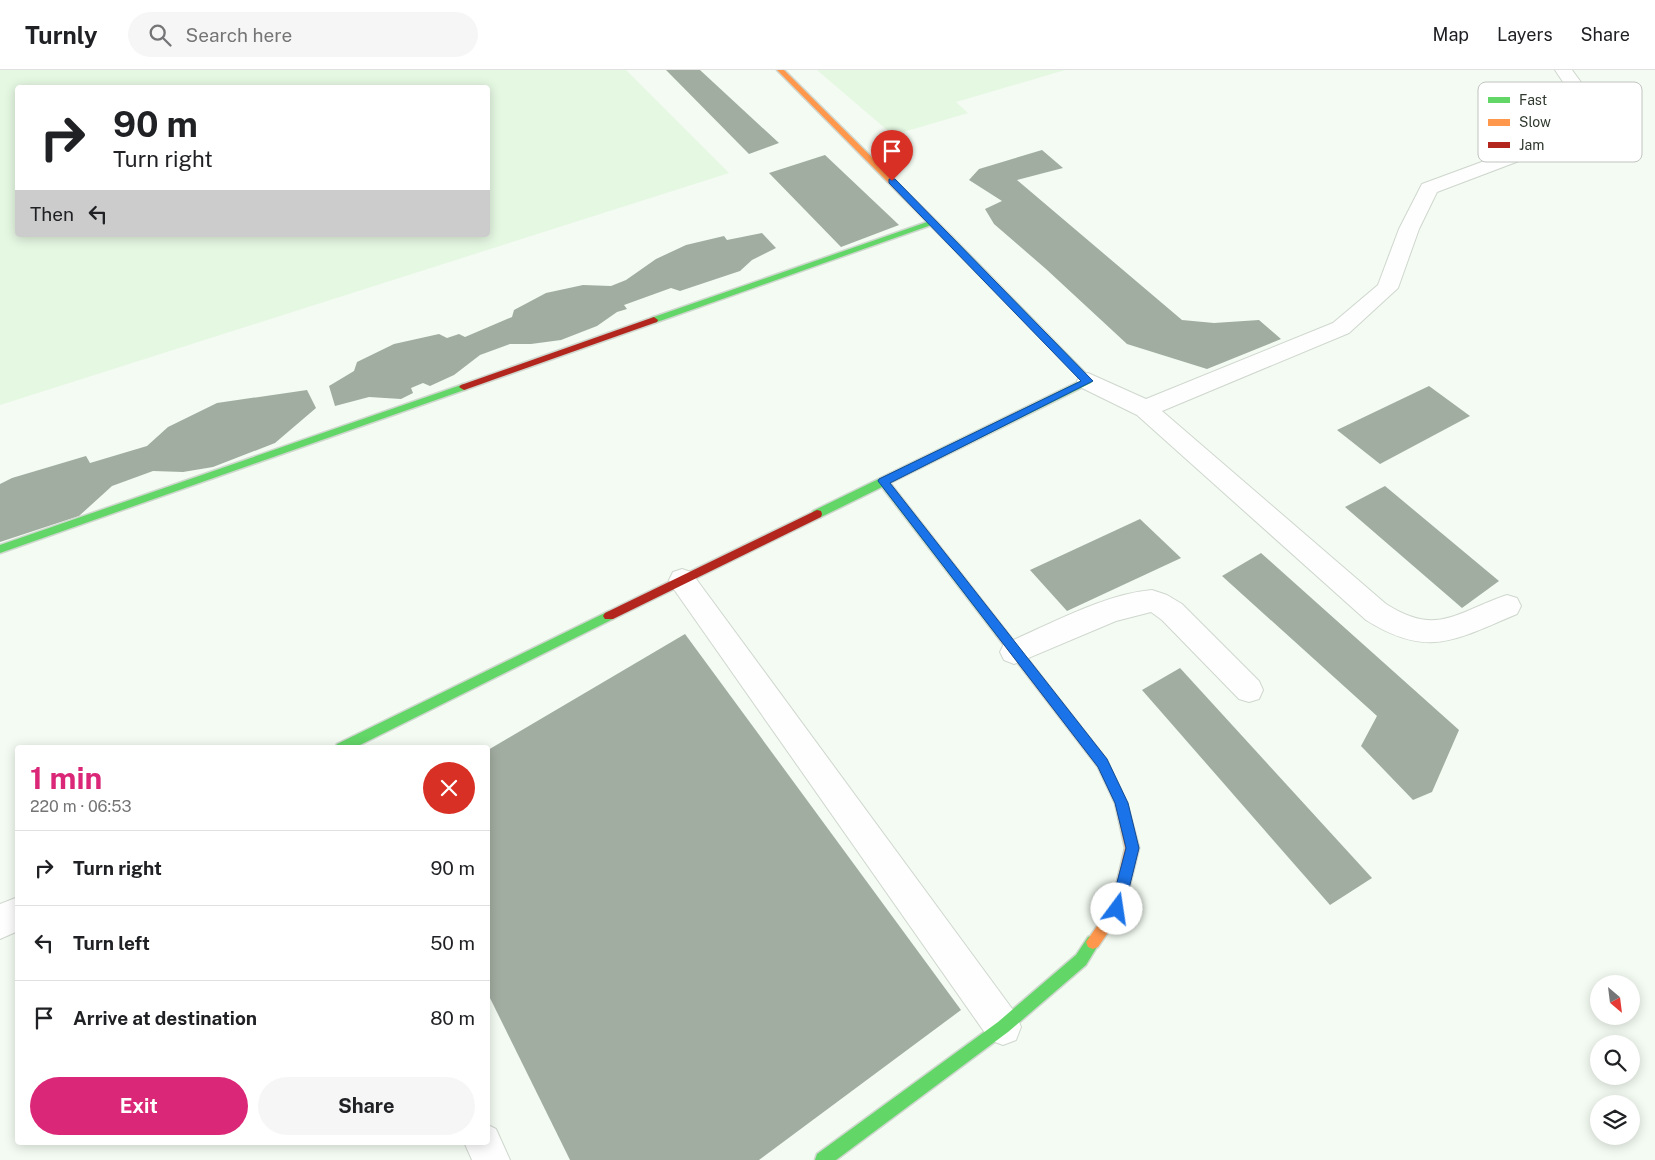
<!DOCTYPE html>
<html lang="en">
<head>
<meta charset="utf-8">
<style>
	body { margin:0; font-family:"Public Sans",sans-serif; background:#f6f6f6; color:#202124; height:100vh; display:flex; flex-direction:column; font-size:19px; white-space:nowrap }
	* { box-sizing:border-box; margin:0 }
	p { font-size:16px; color:#757577 }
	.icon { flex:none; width:28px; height:28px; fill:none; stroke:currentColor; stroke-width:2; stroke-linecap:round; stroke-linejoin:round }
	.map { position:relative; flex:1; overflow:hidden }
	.details { position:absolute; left:15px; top:675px; width:475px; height:400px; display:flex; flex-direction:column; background:#fff; border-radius:5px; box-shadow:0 2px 12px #0003 }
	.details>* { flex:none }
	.top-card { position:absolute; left:15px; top:15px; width:475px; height:152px; border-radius:5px; box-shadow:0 2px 12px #0003; background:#fff; color:#202124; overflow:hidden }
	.needle { width:32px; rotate:152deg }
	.buttons { position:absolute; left:1590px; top:905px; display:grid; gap:10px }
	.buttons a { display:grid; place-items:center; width:50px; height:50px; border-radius:50%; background:#fff; box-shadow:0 2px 12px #0003; font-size:25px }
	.pin { position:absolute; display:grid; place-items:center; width:42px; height:42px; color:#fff; margin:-51px -21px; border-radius:50% 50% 50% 0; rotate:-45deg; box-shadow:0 0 5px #0007 }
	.pin .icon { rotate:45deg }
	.me { position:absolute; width:55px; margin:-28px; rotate:14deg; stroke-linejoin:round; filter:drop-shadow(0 0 4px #0008) }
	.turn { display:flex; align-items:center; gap:18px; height:105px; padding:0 15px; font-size:22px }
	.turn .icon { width:65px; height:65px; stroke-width:2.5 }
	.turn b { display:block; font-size:35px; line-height:42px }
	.then { display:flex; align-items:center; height:48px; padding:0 15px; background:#0003; gap:10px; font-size:19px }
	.round { display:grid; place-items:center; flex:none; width:52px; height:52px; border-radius:26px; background:#f6f6f6 }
	.summary { display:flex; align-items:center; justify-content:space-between; height:85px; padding:0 15px }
	h1 { font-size:30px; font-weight:700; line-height:38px; color:#db2777 }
	.cta { display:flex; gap:10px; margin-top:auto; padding:10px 15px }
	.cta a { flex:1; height:58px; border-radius:30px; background:#db2777; color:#fff; font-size:20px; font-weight:700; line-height:58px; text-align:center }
	.cta a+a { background:#f6f6f6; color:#202124 }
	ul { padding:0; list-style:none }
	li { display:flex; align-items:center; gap:15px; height:75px; padding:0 15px; border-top:1px solid #e0e0e0 }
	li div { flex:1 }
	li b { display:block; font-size:19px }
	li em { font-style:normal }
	header { display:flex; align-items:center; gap:30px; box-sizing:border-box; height:70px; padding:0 25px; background:#fff; border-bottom:1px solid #e0e0e0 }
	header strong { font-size:24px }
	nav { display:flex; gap:28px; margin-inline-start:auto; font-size:18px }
	.search { width:350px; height:45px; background:#f6f6f6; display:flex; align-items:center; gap:12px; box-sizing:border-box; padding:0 18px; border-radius:28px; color:#757577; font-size:19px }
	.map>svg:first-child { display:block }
</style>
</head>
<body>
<header>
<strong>Turnly</strong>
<div class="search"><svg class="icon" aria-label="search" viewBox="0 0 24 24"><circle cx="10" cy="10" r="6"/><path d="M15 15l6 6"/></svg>Search here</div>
<nav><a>Map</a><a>Layers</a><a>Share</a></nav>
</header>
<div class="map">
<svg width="1655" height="1090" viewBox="0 0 1655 1090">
	<rect width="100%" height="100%" fill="#f3fbf2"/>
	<g fill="#e5f8e2" fill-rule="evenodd">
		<path d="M0,0h626l103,103 -729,232zM18,18h470v147h-470z"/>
		<polygon points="817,0 1065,0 956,32 968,43 893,65"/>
	</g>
	<g fill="#a2ada1">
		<polygon points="666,0 700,0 779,73 749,84"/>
		<polygon points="1042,80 1063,98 1017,110 1182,250 1214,253 1259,250 1281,269 1207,299 1127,274 1046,199 994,154 985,139 1002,131 969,110 979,99"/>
		<polygon points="825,85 899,155 841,177 769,103"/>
		<polygon points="762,163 776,178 752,190 740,201 680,221 671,218 624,235 627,239 617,242 597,256 561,270 531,274 510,274 480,285 454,305 430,316 423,313 411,318 413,323 401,329 369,327 335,336 329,316 354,301 357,292 394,274 439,264 447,268 459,264 465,267 512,247 514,240 546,223 583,215 611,216 626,210 656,189 686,175 724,166 727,170"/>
		<polygon points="1429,316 1470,346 1380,394 1337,360"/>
		<polygon points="307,320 316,338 275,373 213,397 183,402 153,401 112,416 79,446 0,472 0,414 12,408 86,386 90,393 147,376 168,357 217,333"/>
		<polygon points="1385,416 1499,511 1462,538 1345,437"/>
		<polygon points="1140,449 1181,488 1067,541 1030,500"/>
		<polygon points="1261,483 1459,660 1432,722 1413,730 1361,676 1377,646 1222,506"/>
		<polygon points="685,564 961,940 759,1090 570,1090 488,924 488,680"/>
		<polygon points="1180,598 1372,808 1330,835 1142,620"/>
	</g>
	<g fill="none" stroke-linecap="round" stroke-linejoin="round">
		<defs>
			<g id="street">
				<path d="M1555,0h17l11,15 1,29 -3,4 -25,29 -119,45 -18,37 -21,59 -49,45 -187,78 224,193c52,33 70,8 121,-9l10,3 4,8 -4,8c-62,26 -89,45 -151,6l-229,-205 -57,-28 -3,-6 3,-6 8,-2 58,26 187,-76 45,-38 21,-56 23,-45 122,-45 22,-26 -1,-28z"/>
				<polygon points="682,499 691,502 1016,944 1021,957 1016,970 1003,975 990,970 673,518 669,510 673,502"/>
				<path d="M1152,520l15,5 15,9 77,77 4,9 -4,9 -10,3 -10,-3 -77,-79 -11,-8 -35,9 -102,43 -10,-4 -4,-8 4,-8c45,-19 100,-50 148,-54z"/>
				<polygon points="18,827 18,861 0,869 0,834"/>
				<polygon points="488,1055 496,1059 510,1090 472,1090 464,1072 488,1072"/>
			</g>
			<g id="fast">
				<polygon points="930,151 937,153 657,252 654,253 650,250 651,248"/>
				<polygon points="946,167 952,167 1093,311 1091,313 890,413 1005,560 1007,563 1005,566 997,566 882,417 821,447 813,447 812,444 813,441 1082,310 946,171"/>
				<polygon points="464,314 467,315 467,319 0,483 0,475"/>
				<polygon points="609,541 613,543 615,546 613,549 354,678 335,678 337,674"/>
				<polygon points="1093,865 1098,867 1100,872 1086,895 1008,962 836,1090 815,1090 817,1084 998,952 1076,885 1088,867"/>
			</g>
			<g id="slow">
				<polygon points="777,0 784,0 952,167 952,171 946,171"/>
				<polygon points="1001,558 1005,560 1106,689 1127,733 1139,778 1124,839 1098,877 1093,879 1088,877 1086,872 1111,836 1125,778 1115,733 1098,697 997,566 995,563 997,560"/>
			</g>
			<g id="jam">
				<polygon points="654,247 658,250 657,252 467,319 464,320 459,317 461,315"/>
				<polygon points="817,440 821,441 822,444 821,447 613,549 605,549 603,546 605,543"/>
			</g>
		</defs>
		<use href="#street" stroke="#cfd7ce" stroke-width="2"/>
		<use href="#fast" stroke="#cfd7ce" stroke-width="3"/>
		<use href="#slow" stroke="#cfd7ce" stroke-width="3"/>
		<use href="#jam" stroke="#cfd7ce" stroke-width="3"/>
		<use href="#street" fill="#fdfefd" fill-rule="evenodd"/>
		<use href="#fast" fill="#63d668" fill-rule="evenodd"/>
		<use href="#slow" fill="#ff974d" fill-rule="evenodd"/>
		<use href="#jam" fill="#b3261e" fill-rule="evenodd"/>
	</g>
	<polygon fill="#1a73e8" stroke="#114b97" points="889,109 895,109 1093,311 890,413 1107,689 1128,733 1139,778 1124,839 1122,844 1117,846 1112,844 1110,839 1126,778 1115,733 1098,697 878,411 879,409 1081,311 889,113"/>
	<rect x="1478" y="12" width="164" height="80" rx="8" fill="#fff" stroke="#c1c4c0" stroke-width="1"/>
	<rect x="1488" y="27" width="22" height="6" fill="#63d668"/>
	<rect x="1488" y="49" width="22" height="7" fill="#ff974d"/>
	<rect x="1488" y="72" width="22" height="6" fill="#b3261e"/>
	<g font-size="14" fill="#2f392e">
		<text x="1519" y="35">Fast</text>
		<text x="1519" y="57">Slow</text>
		<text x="1519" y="80">Jam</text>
	</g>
</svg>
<div class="buttons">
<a><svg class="needle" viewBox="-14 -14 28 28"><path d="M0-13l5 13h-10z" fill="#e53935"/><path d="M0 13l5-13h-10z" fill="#757577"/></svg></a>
<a><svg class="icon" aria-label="search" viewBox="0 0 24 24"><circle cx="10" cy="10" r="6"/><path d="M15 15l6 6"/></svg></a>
<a><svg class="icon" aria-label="layers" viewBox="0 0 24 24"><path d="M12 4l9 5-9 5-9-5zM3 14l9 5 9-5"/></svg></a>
</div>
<div class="pin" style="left:892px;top:111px;background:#d93025"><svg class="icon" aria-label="arrive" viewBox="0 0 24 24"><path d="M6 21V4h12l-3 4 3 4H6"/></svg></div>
<svg class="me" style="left:1117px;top:839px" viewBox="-20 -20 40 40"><circle r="19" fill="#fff"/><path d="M0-13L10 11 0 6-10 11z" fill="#1a73e8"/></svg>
<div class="top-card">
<div class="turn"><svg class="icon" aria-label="right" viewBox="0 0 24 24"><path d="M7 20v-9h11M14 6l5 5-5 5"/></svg><div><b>90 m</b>Turn right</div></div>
<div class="then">Then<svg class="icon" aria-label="left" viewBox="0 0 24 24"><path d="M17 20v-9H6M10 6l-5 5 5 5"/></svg></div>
</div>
<section class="details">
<div class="summary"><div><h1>1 min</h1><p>220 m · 06:53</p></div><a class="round" style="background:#d93025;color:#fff"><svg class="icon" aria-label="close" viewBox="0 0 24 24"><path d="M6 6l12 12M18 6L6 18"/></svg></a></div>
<ul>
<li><svg class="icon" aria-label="right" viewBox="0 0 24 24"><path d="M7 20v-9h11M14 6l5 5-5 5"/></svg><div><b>Turn right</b></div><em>90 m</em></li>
<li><svg class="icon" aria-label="left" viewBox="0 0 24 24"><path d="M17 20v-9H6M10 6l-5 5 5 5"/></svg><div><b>Turn left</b></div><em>50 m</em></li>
<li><svg class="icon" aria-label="arrive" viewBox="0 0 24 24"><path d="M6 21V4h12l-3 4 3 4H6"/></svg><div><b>Arrive at destination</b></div><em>80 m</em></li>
</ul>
<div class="cta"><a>Exit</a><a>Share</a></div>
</section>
</div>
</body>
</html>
